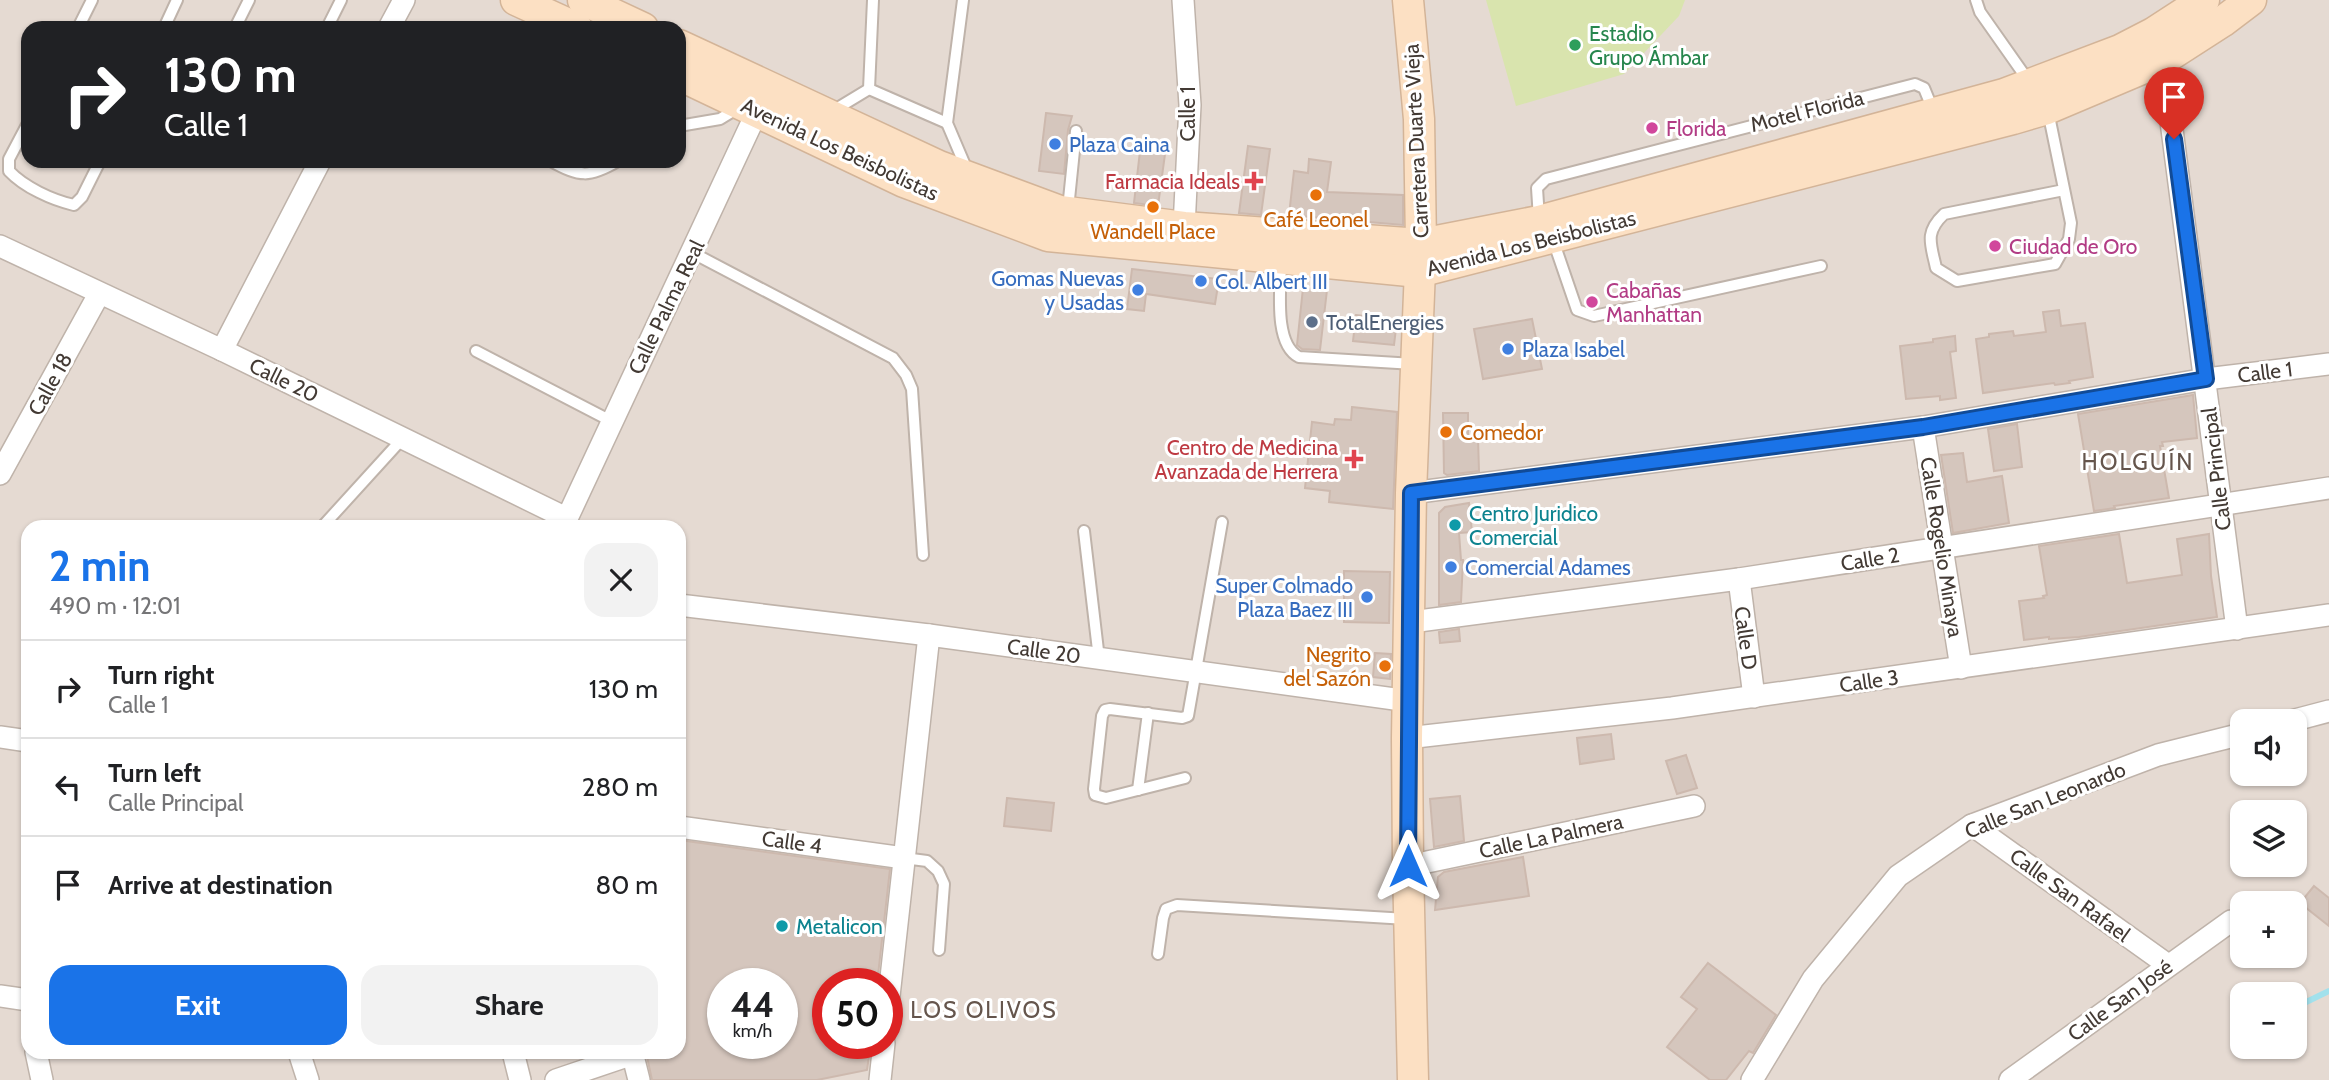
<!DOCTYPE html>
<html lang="en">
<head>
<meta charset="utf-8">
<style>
	body { margin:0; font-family:Cabin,sans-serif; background:#f2f2f2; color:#202124; height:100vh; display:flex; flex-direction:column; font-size:26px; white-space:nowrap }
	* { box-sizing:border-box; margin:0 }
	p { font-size:23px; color:#757577 }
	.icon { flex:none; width:38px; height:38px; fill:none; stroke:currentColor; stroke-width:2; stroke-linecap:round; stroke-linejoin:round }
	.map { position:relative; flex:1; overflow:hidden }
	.sheet { position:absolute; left:21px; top:520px; width:665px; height:539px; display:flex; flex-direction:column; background:#fff; border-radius:21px; box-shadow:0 2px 5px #0004 }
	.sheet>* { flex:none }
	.top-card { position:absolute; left:21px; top:21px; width:665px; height:147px; border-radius:21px; box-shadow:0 2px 5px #0004; background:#202124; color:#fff; overflow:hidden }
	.buttons { position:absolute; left:2230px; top:709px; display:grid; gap:14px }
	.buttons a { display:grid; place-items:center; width:77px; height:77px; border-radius:14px; background:#fff; box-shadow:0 2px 5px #0004; font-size:35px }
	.speed { position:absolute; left:707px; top:968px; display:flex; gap:14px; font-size:35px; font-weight:700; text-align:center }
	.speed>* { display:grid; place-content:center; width:91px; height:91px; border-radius:50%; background:#fff; box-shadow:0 2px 5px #0004; line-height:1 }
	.speed small { font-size:18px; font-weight:400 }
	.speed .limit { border:10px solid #d22; background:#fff; color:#111 }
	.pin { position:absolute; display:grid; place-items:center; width:60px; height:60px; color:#fff; margin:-72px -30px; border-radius:50% 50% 50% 0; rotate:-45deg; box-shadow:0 0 7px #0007 }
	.pin .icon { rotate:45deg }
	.me { position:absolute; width:77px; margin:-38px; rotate:0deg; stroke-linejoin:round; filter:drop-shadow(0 0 5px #0008) }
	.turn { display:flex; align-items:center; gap:24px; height:147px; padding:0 28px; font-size:32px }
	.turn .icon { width:91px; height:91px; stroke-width:2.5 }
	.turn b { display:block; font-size:49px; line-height:60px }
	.round { display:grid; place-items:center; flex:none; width:74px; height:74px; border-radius:21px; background:#f2f2f2 }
	.overview { display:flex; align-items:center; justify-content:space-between; height:119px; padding:0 28px }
	h1 { font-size:42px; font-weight:800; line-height:52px; color:#1a73e8 }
	.cta { display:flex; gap:14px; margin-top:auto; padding:14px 28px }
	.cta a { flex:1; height:80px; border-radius:21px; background:#1a73e8; color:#fff; font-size:28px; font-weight:800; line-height:80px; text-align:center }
	.cta a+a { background:#f2f2f2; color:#202124 }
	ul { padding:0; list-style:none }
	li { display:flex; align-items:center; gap:21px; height:98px; padding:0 28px; border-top:2px solid #e0e0e0 }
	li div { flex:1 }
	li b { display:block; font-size:26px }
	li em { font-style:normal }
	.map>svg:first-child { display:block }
</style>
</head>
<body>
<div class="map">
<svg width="2329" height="1080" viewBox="0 0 2329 1080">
	<rect width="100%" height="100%" fill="#f1eae4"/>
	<path fill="#e5dad2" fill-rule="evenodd" d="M0,0h2329v1080h-2329zM28,28h651v133h-651zM28,527h651v525h-651zM2242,721h52v53h-52zM2242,812h52v52h-52zM2242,903h52v53h-52zM723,984h59v59h-59zM828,984h59v59h-59zM2242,994h52v52h-52z"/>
	<polygon fill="#d9e4ae" points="1486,0 1685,0 1679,16 1624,74 1516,106"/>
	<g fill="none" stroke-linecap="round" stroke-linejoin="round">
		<polyline stroke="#a2e1ec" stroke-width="6" points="2294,1008 2329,991"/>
	</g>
	<g fill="#d5c6bd" stroke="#cdb9ae" stroke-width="2" fill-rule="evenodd">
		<polygon points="1046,113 1072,116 1068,130 1064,174 1039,171"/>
		<polygon points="1248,146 1270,149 1261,215 1239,213"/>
		<polygon points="1140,151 1165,154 1158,206 1134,203"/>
		<polygon points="1309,159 1331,162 1327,192 1403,195 1403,225 1289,215 1294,171 1308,173"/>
		<polygon points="1132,269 1219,279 1215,304 1146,294 1144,311 1127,309"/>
		<polygon points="1303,288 1327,290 1320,350 1302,349 1297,345"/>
		<polygon points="2059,310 2061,326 2085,323 2093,377 2069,381 2070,383 2055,385 2054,383 1983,393 1976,339 1989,337 1989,334 2013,331 2014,336 2046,332 2043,312"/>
		<polygon points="1356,315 1397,320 1394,345 1353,341"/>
		<polygon points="1532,319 1542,369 1483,379 1474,329"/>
		<polygon points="1955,336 1956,351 1950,352 1956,398 1940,400 1940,396 1906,399 1900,346 1933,342 1933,339"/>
		<polygon points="2193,395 2197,438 2162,442 2163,446 2160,446 2169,498 2114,506 2115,508 2094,511 2078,414"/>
		<polygon points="1352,407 1397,412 1393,509 1329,502 1330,491 1305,488 1312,422 1334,425 1335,419 1351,420"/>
		<polygon points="1443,413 1468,413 1468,439 1478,438 1479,471 1447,475 1444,473"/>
		<polygon points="2017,424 2022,467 1994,471 1988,429"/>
		<polygon points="1963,453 1967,482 2002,476 2009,523 1953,533 1941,455"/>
		<polygon points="1469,503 1472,532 1459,533 1461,560 1463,560 1461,602 1439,605 1439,513 1445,507"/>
		<polygon points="2119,534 2127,583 2182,575 2177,539 2209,534 2211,576 2217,617 2079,637 2049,639 2049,637 2024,640 2019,601 2044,598 2043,596 2047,595 2039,546"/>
		<polygon points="1344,571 1390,572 1389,623 1344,622"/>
		<polygon points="1459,629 1460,641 1440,643 1439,632"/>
		<polygon points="1375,653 1391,654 1390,679 1373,677"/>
		<polygon points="1611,734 1614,759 1580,764 1577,738"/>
		<polygon points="1686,755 1697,788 1677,794 1666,761"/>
		<polygon points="1460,796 1464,841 1434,847 1430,799"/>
		<polygon points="1007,798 1054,803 1051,831 1004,826"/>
		<path d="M679,840l211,29 -13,115h-49v59h43l-4,27 -50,10h-165l-6,-28h33zM723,984h59v59h-59z"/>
		<polygon points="1523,857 1529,896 1435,910 1438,877 1444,872"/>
		<polygon points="2314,886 2329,898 2329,926 2300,903"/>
		<polygon points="1708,963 1776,1015 1753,1053 1749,1051 1726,1080 1710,1080 1667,1047 1697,1009 1681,997"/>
	</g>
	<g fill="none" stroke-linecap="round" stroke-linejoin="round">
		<defs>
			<g id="lane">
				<polyline points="963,0 947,123 967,170"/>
				<polyline points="1976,0 1980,12 2030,83"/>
				<polyline points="78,28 92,0"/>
				<polyline points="164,28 177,0"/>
				<polyline points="235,28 249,0"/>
				<polyline points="327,28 341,0"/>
				<polyline points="869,89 947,123"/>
				<path d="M2048,111l23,112 -2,16 -14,25 -98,17 -21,-13c-5,-24 -12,-35 8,-54l120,-24"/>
				<polyline points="831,112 869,89 873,0"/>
				<path d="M28,123l-19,36v12c15,16 43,29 65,34l8,-8 18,-36"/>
				<polyline points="679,126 720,119 738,108"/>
				<path d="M551,161c29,16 38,17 67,0"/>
				<polyline points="1068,209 1076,131"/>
				<polyline points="1539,219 1537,188 1546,179 1915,84 1924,88 1933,110"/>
				<polyline points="1553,240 1577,310 1594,316 1821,266"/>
				<polyline points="693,253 893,358 906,375 912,389 923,555"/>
				<path d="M1281,261c0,26 -8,83 18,96l115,7"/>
				<polyline points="476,351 611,421"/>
				<polyline points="322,527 403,438"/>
				<polyline points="1084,531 1099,659"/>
				<polyline points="1185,778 1106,798 1095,795 1094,789 1102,716 1105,710 1110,709 1182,718 1188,716 1222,522"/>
				<polyline points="1138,790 1148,713"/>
				<polyline points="904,858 927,861 938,871 944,884 939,950"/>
				<polyline points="1158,954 1163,918 1166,909 1177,905 1407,919"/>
			</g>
			<g id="street">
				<polyline points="1183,0 1190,105 1184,227"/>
				<polyline points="389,28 404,0"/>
				<polyline points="2159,49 2163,60 2237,629"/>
				<polyline points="0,246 222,350 566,518"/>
				<polyline points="222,350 320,161"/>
				<polyline points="1923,427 1961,668"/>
				<polyline points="0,474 99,294"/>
				<polyline points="1411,493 1923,427 2206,379 2329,364"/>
				<polyline points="563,527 762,101"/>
				<polyline points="1739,579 1754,697"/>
				<polyline points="679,605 929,635 1409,701"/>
				<polyline points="1411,622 1739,579 2329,488"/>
				<polyline points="2291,721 2329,711"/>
				<polyline points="0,737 28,741"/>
				<polyline points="1407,738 1672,708 2329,615"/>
				<polyline points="1972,825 2168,965"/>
				<polyline points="679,827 904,858"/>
				<polyline points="1408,866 1694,806"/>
				<polyline points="0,996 28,1000"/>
				<polyline points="887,1014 929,635"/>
				<polyline points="36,1052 42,1080"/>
				<polyline points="299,1052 308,1080"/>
				<polyline points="513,1052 520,1080"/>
				<polyline points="632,1052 639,1080"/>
				<polyline points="556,1080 633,1054"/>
				<polyline points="880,1080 884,1043"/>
				<polyline points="1752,1080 1813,979 1898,876 1972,825 2158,755 2242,734"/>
				<polyline points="2010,1080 2231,921"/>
			</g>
			<g id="secondary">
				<polyline points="516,0 577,28"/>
				<polyline points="583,0 643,28"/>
				<polyline points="1408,0 1419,119 1421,244 1411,493 1407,738 1408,866 1413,1080"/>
				<polyline points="679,45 939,166 1060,211 1184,227 1421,244 1539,221 2004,94 2120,50 2153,33 2204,0"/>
				<polyline points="679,75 904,182 1048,236 1419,272 2013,119 2047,109 2163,60 2222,22 2251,0"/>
			</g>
		</defs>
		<use href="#lane" stroke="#bfb3aa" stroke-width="14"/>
		<use href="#street" stroke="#bfb3aa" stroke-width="24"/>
		<use href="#secondary" stroke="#d3b498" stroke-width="33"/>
		<use href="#lane" stroke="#fff" stroke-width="10"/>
		<use href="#street" stroke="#fff" stroke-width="21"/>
		<use href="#secondary" stroke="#fce0c3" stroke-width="30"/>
	</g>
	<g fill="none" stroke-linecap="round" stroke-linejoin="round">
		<defs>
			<polyline id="route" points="1408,866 1411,493 1923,427 2206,379 2174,139"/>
		</defs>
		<use href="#route" stroke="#114b97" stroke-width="18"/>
		<use href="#route" stroke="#1a73e8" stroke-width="12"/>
	</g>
	<circle fill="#2e9e5b" stroke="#fff" stroke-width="2.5" cx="1575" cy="45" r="7"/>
	<g fill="#d1479c" stroke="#fff" stroke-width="2.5">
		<circle cx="1652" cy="128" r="7"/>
		<circle cx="1995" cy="246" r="7"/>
		<circle cx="1592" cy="302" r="7"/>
	</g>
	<g fill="#3f7fe0" stroke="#fff" stroke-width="2.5">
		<circle cx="1055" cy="144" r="7"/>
		<circle cx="1201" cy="281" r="7"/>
		<circle cx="1138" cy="290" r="7"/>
		<circle cx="1508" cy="349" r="7"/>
		<circle cx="1451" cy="567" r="7"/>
		<circle cx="1367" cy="597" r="7"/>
	</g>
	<g fill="#e0444e" stroke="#fff" stroke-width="2.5">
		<path d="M1250.5 170.5h7v7h7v7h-7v7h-7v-7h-7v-7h7z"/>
		<path d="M1350.5 448.5h7v7h7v7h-7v7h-7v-7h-7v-7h7z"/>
	</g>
	<g fill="#e8710a" stroke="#fff" stroke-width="2.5">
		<circle cx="1316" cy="195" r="7"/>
		<circle cx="1153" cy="207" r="7"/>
		<circle cx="1446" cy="432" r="7"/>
		<circle cx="1385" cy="666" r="7"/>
	</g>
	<circle fill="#5c6f8a" stroke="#fff" stroke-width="2.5" cx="1312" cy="322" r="7"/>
	<g fill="#0f9aa8" stroke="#fff" stroke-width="2.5">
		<circle cx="1455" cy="525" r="7"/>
		<circle cx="782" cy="926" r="7"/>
	</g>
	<g text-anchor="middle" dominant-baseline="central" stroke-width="6" stroke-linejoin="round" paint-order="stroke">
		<g font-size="21" fill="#27864d" stroke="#fff" text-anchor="start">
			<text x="1589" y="33">Estadio<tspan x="1589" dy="24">Grupo Ámbar</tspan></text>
		</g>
		<g font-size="21" fill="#433a34" stroke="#fff">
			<text transform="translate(1807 111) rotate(-14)">Motel Florida</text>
			<text transform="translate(1187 114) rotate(-90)">Calle 1</text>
			<text transform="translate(1416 141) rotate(-93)">Carretera Duarte Vieja</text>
			<text transform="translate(840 149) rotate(25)">Avenida Los Beisbolistas</text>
			<text transform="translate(1531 243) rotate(-14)">Avenida Los Beisbolistas</text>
			<text transform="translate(666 307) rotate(-64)">Calle Palma Real</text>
			<text transform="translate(2265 372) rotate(-7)">Calle 1</text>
			<text transform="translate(284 380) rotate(26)">Calle 20</text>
			<text transform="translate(50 384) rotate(-61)">Calle 18</text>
			<text transform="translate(2216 469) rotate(-97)">Calle Principal</text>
			<text transform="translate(1942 547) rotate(81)">Calle Rogelio Minaya</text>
			<text transform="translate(1870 559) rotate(-9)">Calle 2</text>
			<text transform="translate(1746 638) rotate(82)">Calle D</text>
			<text transform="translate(1044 651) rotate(8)">Calle 20</text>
			<text transform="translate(1869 681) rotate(-8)">Calle 3</text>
			<text transform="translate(2045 800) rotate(-22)">Calle San Leonardo</text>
			<text transform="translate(1551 836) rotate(-12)">Calle La Palmera</text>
			<text transform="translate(792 842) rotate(8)">Calle 4</text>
			<text transform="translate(2070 895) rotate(36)">Calle San Rafael</text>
			<text transform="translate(2120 1000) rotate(-36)">Calle San José</text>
		</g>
		<g font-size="21" fill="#b23c85" stroke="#fff" text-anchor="start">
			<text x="1666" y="128">Florida</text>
			<text x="2009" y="246">Ciudad de Oro</text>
			<text x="1606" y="290">Cabañas<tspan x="1606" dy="24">Manhattan</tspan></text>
		</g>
		<g font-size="21" fill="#366cbe" stroke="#fff" text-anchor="start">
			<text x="1069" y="144">Plaza Caina</text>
			<text x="1124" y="278" text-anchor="end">Gomas Nuevas<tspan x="1124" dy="24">y Usadas</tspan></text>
			<text x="1215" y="281">Col. Albert III</text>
			<text x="1522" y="349">Plaza Isabel</text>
			<text x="1465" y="567">Comercial Adames</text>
			<text x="1353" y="585" text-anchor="end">Super Colmado<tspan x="1353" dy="24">Plaza Baez III</tspan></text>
		</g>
		<g font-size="21" fill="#be3a42" stroke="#fff" text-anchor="end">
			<text x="1240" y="181">Farmacia Ideals</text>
			<text x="1338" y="447">Centro de Medicina<tspan x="1338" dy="24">Avanzada de Herrera</tspan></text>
		</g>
		<g font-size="21" fill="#c56008" stroke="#fff">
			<text x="1316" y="219">Café Leonel</text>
			<text x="1153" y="231">Wandell Place</text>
			<text x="1460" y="432" text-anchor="start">Comedor</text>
			<text x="1371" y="654" text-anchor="end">Negrito<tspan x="1371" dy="24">del Sazón</tspan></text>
		</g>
		<g font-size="21" fill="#4e5e75" stroke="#fff" text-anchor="start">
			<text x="1326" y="322">TotalEnergies</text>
		</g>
		<g font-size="21" fill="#0d838f" stroke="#fff" text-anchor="start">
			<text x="1469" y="513">Centro Juridico<tspan x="1469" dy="24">Comercial</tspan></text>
			<text x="796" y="926">Metalicon</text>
		</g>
		<g font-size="23" letter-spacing="2" fill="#65554c" stroke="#fff">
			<text x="2138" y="462">HOLGUÍN</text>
			<text x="984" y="1010">LOS OLIVOS</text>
		</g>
	</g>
</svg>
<div class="buttons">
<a><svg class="icon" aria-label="sound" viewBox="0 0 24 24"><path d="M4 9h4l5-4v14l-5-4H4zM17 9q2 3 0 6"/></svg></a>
<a><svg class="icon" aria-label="layers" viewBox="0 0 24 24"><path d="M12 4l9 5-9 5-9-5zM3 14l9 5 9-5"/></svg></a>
<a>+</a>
<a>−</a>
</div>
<div class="speed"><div>44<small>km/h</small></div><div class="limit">50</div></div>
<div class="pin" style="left:2174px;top:139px;background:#d93025"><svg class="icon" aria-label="arrive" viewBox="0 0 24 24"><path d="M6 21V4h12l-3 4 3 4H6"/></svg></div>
<svg class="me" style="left:1408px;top:866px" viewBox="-20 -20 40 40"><path d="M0-17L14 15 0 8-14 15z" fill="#1a73e8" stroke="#fff" stroke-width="4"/></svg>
<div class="top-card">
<div class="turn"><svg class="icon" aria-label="right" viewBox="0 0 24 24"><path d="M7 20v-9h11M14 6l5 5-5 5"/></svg><div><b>130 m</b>Calle 1</div></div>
</div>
<section class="sheet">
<div class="overview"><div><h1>2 min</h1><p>490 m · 12:01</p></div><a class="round"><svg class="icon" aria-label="close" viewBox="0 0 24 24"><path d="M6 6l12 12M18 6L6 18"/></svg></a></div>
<ul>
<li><svg class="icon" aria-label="right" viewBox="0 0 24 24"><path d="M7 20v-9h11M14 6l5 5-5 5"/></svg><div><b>Turn right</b><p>Calle 1</p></div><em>130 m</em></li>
<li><svg class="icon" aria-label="left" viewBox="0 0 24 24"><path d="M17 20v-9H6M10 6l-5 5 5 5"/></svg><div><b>Turn left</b><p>Calle Principal</p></div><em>280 m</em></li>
<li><svg class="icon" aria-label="arrive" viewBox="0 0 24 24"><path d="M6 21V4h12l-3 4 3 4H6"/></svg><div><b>Arrive at destination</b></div><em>80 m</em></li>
</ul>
<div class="cta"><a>Exit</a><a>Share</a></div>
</section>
</div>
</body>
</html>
